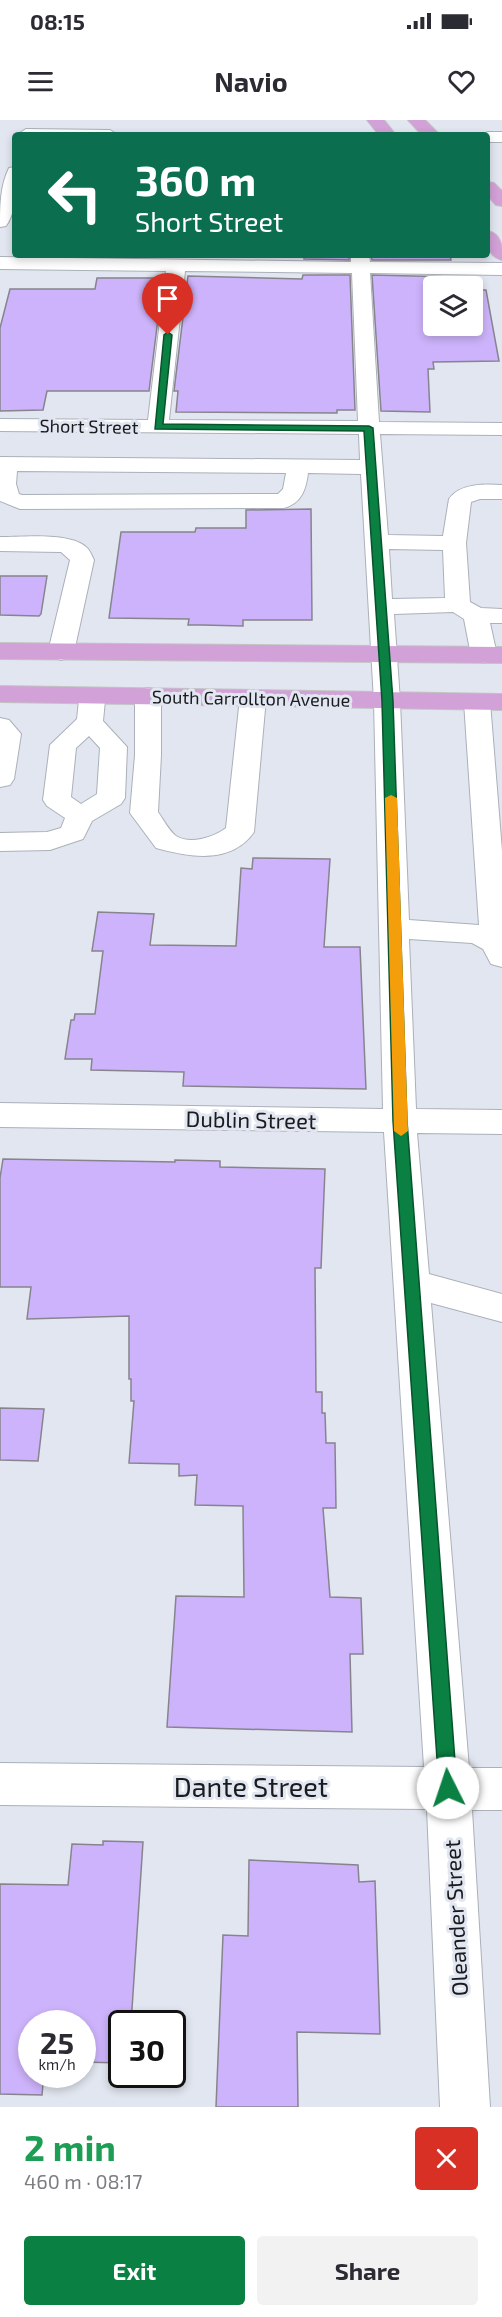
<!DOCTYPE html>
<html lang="en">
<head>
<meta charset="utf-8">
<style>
	body { margin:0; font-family:"Exo 2",sans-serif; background:#f2f2f3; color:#2b2b33; height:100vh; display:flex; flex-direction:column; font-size:22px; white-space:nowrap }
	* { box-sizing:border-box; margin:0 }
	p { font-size:20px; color:#7c7c81 }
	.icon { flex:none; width:33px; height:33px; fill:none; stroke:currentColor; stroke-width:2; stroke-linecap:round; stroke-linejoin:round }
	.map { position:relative; height:1987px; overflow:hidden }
	.drawer { display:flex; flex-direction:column; background:#fff; flex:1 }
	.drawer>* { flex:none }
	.guide { position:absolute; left:12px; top:12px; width:478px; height:126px; border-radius:6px; box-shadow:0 3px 9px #0003; background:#0b6e4f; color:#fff; overflow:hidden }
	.controls { position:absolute; left:423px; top:156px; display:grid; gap:12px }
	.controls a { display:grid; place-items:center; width:60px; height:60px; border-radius:6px; background:#fff; box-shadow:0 3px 9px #0003; font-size:30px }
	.speed { position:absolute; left:18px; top:1890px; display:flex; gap:12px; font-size:30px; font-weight:700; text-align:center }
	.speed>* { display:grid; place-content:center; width:78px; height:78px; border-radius:50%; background:#fff; box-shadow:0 3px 9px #0003; line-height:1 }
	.speed small { font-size:15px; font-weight:400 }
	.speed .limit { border:3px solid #111; border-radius:9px; background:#fff; color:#111 }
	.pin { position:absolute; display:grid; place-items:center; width:51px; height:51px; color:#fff; margin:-62px -26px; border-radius:50% 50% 50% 0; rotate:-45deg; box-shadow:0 0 6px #0007 }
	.pin .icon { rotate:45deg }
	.me { position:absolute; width:66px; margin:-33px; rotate:356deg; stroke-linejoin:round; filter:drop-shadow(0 0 4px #0008) }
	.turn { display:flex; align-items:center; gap:21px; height:126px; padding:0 24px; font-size:27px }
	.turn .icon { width:78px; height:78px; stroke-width:2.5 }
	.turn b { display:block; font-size:42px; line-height:51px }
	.round { display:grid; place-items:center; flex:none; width:63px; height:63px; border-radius:6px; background:#f2f2f3 }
	.summary { display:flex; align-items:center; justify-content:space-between; height:102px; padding:0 24px }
	h1 { font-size:36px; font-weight:700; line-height:45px; color:#1e9e55 }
	.primary-button { display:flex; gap:12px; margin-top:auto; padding:12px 24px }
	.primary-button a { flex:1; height:69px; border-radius:6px; background:#0b8043; color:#fff; font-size:24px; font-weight:700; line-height:69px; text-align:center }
	.primary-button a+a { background:#f2f2f3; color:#2b2b33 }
	.status { display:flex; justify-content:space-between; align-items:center; height:42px; padding:0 30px; background:#fff; direction:ltr }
	.status svg { height:16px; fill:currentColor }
	header { display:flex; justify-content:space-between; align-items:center; height:78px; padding:0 24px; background:#fff; font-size:27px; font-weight:700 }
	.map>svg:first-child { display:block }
</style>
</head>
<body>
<div class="status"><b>08:15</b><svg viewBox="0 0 49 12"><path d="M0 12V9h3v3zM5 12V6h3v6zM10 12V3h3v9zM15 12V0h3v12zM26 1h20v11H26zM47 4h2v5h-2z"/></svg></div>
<header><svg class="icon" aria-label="menu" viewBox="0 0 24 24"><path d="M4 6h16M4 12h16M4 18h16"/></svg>Navio<svg class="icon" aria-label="heart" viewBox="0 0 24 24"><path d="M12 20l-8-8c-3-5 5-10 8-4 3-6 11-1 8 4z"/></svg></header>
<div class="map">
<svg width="502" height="1987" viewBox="0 0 502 1987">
	<rect width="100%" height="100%" fill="#e1e6f0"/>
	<g fill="#cdb3fb" stroke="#87848d" stroke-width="1.5">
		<polygon points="304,135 349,135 349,140 304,139"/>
		<polygon points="371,135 450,135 451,140 372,140"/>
		<polygon points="303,155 350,155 355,290 337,290 337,293 176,292 178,271 174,271 188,156 302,159"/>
		<polygon points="372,155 454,157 456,166 434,166 434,206 472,206 472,170 486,170 499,241 433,242 434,249 428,249 430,292 381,291"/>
		<polygon points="97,158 163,158 149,271 47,271 43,290 0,291 0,208 10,169 95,169"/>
		<polygon points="311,389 312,500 243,500 243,506 202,505 188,505 189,499 109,498 121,412 195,412 196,408 246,408 246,390"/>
		<polygon points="0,456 47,456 41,494 39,496 0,495"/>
		<polygon points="253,738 330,739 324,827 360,827 366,969 183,966 184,952 91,950 92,939 65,939 71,900 74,900 75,894 95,894 103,831 92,831 98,792 154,794 150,825 236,826 241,748 252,749"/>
		<polygon points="3,1039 175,1042 175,1040 220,1041 220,1047 325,1049 321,1148 315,1148 316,1272 322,1272 322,1293 325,1293 326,1323 335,1323 336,1388 323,1388 330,1477 361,1478 363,1534 350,1534 352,1612 167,1607 176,1476 244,1477 243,1386 195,1385 197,1355 179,1356 179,1344 129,1343 134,1281 131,1281 131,1259 129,1259 129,1196 27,1199 31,1167 0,1167 0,1058"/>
		<polygon points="0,1288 44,1289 38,1341 0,1340"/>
		<polygon points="103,1721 143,1722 131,1904 122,1904 122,1943 82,1942 82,1904 32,1904 32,1954 44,1954 42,1975 0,1974 0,1764 68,1765 72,1724 103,1725"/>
		<polygon points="249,1740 358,1745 359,1762 375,1761 380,1914 297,1912 298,1987 216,1987 223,1815 248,1816"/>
	</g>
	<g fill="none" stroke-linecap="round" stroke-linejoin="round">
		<defs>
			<g id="minor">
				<polygon points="26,9 110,10 118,15 18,14"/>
				<polygon points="488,12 502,12 502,22 488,22 488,15 481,15"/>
				<path d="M15,47c0,19 3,42 -9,59l-6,1c0,-20 0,-41 9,-59z"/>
				<path d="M351,135h18l1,7 132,1v12l-132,-2 9,149 123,1v12l-122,-1 8,101 55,1 6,-37c11,-16 36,-15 53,-14v14h-22l-9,3 -5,41 4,59 11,6 21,1v14h-12l7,32 -4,5 -9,3 -9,-3 -4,-5 -7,-36 -11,-7 -59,2 6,87 9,219 70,5 -15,-223 4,-6 9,-2 9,2 4,6 12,149v116l-11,-3 -8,-15 -11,-6 -63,-4 7,170 86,1v24l-85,-1 12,141 73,20v28l-71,-19 38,465h33v42h-30l18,297h-50l-13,-298 -427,-4v-42l424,4 -40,-635 -384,-5v-24l383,6 -9,-408 -13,-227 -53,-1c-2,16 -6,30 -24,35l-264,1 -20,-8v-44l360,3 -1,-26 -359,-3v-12l148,1 18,-149 -166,-2v-12l351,5zM185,151l167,2 6,148 -189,-1zM17,351l269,2 -3,16 -5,5 -256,1 -3,-1 -3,-10zM389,429l54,1 2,48 -53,1z"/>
				<path d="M0,417c22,0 70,-5 86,10 4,3 6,9 8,13l-20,92 -4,5 -9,3 -9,-3 -4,-5 22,-92 -9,-8 -61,-1z"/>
				<path d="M148,568l9,2 4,6v59l-3,57c5,7 11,19 18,24 15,9 38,1 50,-8l14,-130 4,-6 9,-2 9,2 4,6 -12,134c-23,33 -65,25 -98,16l-26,-35 5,-58v-59l4,-6z"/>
				<path d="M92,572l9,2 4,6 -2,21 24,26 -2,51 -4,6 -29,17 -9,18 -33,11 -50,1v-18l47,-1 14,-4 4,-10 -18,-12 -4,-6 7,-55 27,-26 2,-19 4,-6zM89,616l11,12 -3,46 -16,10 -10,-7 5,-49z"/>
				<polygon points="0,598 9,600 21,614 14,659 10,665 0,667"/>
			</g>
			<g id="major">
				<polygon points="367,0 384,0 396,15 379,15"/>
				<polygon points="408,0 425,0 440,15 422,15"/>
				<polygon points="488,62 494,63 502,71 502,86 496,85 488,76"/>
				<path d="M488,111c14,3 14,16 14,29 -15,-4 -15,-17 -14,-29z"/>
				<polygon points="0,523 502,527 502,543 0,539"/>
				<polygon points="0,566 502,574 502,590 0,582"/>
			</g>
		</defs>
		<use href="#minor" stroke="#abb0b9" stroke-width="2"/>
		<use href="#major" stroke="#c3c4c4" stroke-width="2"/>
		<use href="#minor" fill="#fff" fill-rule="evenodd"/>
		<use href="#major" fill="#d2a1d7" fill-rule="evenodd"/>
	</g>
	<polygon fill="#0b8043" stroke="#07532c" stroke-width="1.5" points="168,212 172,215 163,304 369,306 373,308 393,581 407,1001 457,1668 455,1674 448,1676 442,1674 439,1668 393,1001 382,581 364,311 155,309 164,215"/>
	<polygon fill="#f59e0b" points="391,675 397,678 408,1011 401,1016 394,1011 385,678"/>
	<g text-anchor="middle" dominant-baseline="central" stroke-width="6" stroke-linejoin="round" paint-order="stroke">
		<g font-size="18" fill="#191b1e" stroke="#e1e6f0">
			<text transform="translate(89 306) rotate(1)">Short Street</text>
			<text transform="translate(251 578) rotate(1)">South Carrollton Avenue</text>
		</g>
		<g font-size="22" fill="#191b1e" stroke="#e1e6f0">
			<text transform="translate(251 999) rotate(1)">Dublin Street</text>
			<text transform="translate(455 1798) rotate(-93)">Oleander Street</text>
		</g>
		<g font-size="27" fill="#191b1e" stroke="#e1e6f0">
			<text x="251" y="1666">Dante Street</text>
		</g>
	</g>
</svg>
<div class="controls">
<a><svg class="icon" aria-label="layers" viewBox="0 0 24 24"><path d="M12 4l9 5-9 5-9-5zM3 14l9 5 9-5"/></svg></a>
</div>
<div class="speed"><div>25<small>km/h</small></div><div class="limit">30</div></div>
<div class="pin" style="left:168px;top:215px;background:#d93025"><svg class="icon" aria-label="arrive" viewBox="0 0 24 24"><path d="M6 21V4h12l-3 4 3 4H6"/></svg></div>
<svg class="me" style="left:448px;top:1668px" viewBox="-20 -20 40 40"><circle r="19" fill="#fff"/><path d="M0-13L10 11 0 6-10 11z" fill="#0b8043"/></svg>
<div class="guide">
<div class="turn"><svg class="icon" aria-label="left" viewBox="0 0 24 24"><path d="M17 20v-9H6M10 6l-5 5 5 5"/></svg><div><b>360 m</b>Short Street</div></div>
</div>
</div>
<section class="drawer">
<div class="summary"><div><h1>2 min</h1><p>460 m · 08:17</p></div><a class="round" style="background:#d93025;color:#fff"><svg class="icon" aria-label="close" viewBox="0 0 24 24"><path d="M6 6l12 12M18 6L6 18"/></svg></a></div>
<div class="primary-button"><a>Exit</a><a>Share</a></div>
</section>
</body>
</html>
